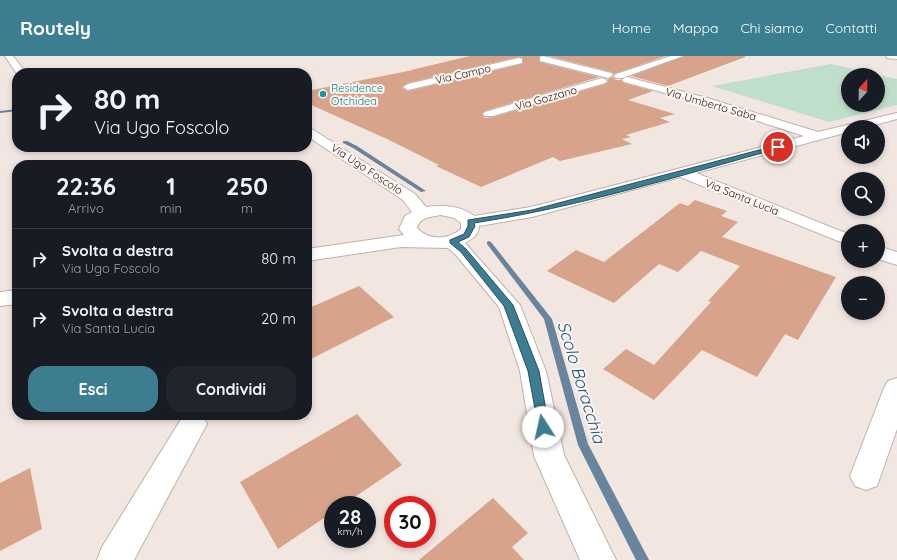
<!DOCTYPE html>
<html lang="it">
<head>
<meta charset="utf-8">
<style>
	body { margin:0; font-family:Quicksand,sans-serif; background:#20242c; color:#f1f3f6; height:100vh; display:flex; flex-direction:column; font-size:15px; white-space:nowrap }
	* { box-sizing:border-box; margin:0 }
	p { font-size:13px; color:#9ea1a6 }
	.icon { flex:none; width:22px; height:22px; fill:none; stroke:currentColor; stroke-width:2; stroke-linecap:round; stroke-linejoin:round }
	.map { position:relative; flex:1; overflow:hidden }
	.drawer { position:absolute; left:12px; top:104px; width:300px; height:260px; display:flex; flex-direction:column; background:#171b24; border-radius:16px; box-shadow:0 2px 6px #0003 }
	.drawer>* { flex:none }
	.top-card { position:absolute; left:12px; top:12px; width:300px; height:84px; border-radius:16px; box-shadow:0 2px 6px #0003; background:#171b24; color:#f1f3f6; overflow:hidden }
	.needle { width:26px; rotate:21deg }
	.tools { position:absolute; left:841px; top:12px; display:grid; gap:8px }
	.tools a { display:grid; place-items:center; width:44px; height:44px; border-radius:50%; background:#171b24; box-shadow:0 2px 6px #0003; font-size:20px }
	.speed { position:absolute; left:324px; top:440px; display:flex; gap:8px; font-size:20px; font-weight:700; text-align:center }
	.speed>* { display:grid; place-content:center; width:52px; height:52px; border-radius:50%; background:#171b24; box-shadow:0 2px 6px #0003; line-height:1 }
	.speed small { font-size:10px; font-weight:400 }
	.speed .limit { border:6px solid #d22; background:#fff; color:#111 }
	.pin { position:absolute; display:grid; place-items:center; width:34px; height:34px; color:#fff; margin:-17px; border:2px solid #fff; border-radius:50%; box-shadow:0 1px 4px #0007 }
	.me { position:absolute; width:44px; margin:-22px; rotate:350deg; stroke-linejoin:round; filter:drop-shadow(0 0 3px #0008) }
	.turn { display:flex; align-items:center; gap:14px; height:84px; padding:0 16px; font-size:18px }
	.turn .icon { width:52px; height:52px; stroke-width:2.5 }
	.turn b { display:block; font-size:28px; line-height:34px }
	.eta { display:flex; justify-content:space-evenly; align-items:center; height:68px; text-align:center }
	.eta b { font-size:24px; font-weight:700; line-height:28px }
	.action { display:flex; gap:8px; margin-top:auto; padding:8px 16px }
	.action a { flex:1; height:46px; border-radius:16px; background:#3c7d90; color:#fff; font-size:16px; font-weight:700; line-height:46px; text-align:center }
	.action a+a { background:#20242c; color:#f1f3f6 }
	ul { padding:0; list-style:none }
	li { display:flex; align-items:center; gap:12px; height:60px; padding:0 16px; border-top:1px solid #363941 }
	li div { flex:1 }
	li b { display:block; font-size:15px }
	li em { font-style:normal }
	header { display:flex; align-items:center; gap:24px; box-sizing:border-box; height:56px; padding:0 20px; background:#3c7d90; color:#fff }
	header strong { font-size:19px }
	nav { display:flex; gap:22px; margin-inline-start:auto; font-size:14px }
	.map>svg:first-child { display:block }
</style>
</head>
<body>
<header>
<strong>Routely</strong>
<nav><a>Home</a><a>Mappa</a><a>Chi siamo</a><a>Contatti</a></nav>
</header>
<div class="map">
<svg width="897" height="504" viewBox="0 0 897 504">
	<rect width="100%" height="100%" fill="#f2e6e0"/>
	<path fill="#c0dfcb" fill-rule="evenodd" d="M831,8l66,15v26l-68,17 -117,-36zM848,19h30v30h-30z"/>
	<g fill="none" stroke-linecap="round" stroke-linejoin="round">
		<g fill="#68859d" fill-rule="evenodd">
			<polygon points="17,53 17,55 0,57 0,55"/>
			<polygon points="343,85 347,85 357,90 426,135 421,136 353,92 343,87"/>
			<polygon points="489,185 491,186 552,263 588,388 649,504 636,504 578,389 544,263 487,188 487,186"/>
		</g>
	</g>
	<g fill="#d7a48b" fill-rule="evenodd">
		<path d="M470,0h69l1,6 59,15 -114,34 -3,3 3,4 8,-1 112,-33 3,-2v-3l5,-2 3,3h5l3,3 29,8 -25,9 47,14 -15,4 10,4 -44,13 5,2 -9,2 10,5 -72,17 -7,-4 -72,30 -45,-21 3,-1 -50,-25 -82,-37v-12l106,-21h-2zM519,1l4,1 -1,6 -114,27 -6,-3 6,-5z"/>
		<polygon points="549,0 666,0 614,18 611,16"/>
		<polygon points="684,0 745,0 745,1 668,30 631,20"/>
		<polygon points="695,144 727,155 721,160 738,166 722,181 836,221 798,284 785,278 757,321 702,294 654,344 603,313 626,293 654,309 711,246 708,245 740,210 701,195 678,216 659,208 614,247 547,215 576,194 604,206 680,147 688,150"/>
		<polygon points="359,230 394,261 307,305 307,253"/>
		<polygon points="357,358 402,409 343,449 333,449 333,456 278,493 240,426"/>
		<polygon points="30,412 42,473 0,495 0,427"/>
		<polygon points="493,442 528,477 512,491 524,504 419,504"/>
	</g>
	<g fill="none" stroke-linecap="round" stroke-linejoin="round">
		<defs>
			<g id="street">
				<polygon points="5,0 13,0 26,17 17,18"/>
				<polygon points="543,0 611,17 613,19 608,22 540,5 540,1"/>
				<polygon points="671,0 683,0 622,22 616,22 614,20 616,18"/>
				<polygon points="886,0 897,0 897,3 887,2"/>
				<polygon points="519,2 522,3 522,7 408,34 403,31 408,28"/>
				<path d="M627,21l80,21 111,34 79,-19v6l-30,8h-19v5l-152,41 152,61v11l-168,-68 -148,40 -53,9c0,9 -7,13 -14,17l55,62 26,66 18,84 52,105h-36l-46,-104 -14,-85 -21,-64 -43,-52 -8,-7 -47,-1 -94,14v-12l97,-14 -5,-6 6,-13 7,-4 -9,-12 -96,-64v-10l108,68 11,13c17,-2 34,-2 48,9l57,-9 273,-71 -105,-34 -75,-20 -2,-2 2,-2zM441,159l13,3 7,5v6c-13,11 -32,12 -44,-1 3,-11 14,-11 24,-13z"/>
				<polygon points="602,22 605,23 607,25 605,27 493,60 485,60 483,58 485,56"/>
				<polygon points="878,190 897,196 897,209 878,203"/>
				<polygon points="17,234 17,248 0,250 0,236"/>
				<polygon points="897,322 897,373 877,430 866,434 855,430 850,420 884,332 888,325"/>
				<polygon points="186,359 203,360 207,368 134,504 97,504 102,491 183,360"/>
			</g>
		</defs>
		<use href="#street" stroke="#beb2ac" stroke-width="2"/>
		<use href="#street" fill="#fff" fill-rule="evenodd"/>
	</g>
	<path fill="#3c7d90" stroke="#27515e" d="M778,89l2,3c-101,28 -202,59 -306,75l1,3 -6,11 -11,5 8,7 47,56 26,66 10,56 -1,3 -5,2 -4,-2 -11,-59 -24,-65 -43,-54 -11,-9v-3l14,-6 4,-8v-6l64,-10z"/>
	<circle fill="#0f9aa8" stroke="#fef4ef" stroke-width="1.5" cx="323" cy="38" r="4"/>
	<g text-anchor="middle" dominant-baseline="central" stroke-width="4" stroke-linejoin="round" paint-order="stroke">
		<g font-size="11" fill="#1f1b19" stroke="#fef4ef">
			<text transform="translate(463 18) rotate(-13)">Via Campo</text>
			<text transform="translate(546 42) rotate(-16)">Via Gozzano</text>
			<text transform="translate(711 48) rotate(16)">Via Umberto Saba</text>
			<text transform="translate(367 113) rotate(33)">Via Ugo Foscolo</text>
			<text transform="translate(742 141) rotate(22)">Via Santa Lucia</text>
		</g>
		<g font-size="11" fill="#0d838f" stroke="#fef4ef" text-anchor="start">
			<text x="331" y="32">Residence<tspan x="331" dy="13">Otchidea</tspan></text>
		</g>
		<g font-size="17" font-style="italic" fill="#0f5784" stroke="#fef4ef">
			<text transform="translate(582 326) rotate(73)">Scolo Boracchia</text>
		</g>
	</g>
</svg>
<div class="tools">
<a><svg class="needle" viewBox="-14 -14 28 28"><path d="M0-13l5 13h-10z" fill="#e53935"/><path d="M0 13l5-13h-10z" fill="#9ea1a6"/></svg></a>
<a><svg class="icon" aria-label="sound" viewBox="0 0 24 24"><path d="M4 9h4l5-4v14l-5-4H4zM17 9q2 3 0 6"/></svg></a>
<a><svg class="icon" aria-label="search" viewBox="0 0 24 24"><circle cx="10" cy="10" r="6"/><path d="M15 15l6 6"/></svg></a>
<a>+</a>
<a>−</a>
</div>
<div class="speed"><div>28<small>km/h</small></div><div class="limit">30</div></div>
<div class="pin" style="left:778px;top:91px;background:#d93025"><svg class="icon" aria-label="arrive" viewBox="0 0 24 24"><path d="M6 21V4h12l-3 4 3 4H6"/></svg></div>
<svg class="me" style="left:543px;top:371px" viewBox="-20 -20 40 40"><circle r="19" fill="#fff"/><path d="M0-13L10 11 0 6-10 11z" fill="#3c7d90"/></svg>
<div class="top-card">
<div class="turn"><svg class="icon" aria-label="right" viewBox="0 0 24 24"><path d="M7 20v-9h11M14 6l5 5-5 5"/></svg><div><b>80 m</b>Via Ugo Foscolo</div></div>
</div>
<section class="drawer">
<div class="eta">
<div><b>22:36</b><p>Arrivo</p></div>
<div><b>1</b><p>min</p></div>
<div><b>250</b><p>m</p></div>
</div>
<ul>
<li><svg class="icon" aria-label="right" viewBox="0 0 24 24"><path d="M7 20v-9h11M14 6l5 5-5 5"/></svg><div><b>Svolta a destra</b><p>Via Ugo Foscolo</p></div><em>80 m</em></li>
<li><svg class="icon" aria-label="right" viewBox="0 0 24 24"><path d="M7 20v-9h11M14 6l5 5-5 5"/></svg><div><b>Svolta a destra</b><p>Via Santa Lucia</p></div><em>20 m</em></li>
</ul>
<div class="action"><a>Esci</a><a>Condividi</a></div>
</section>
</div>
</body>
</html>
